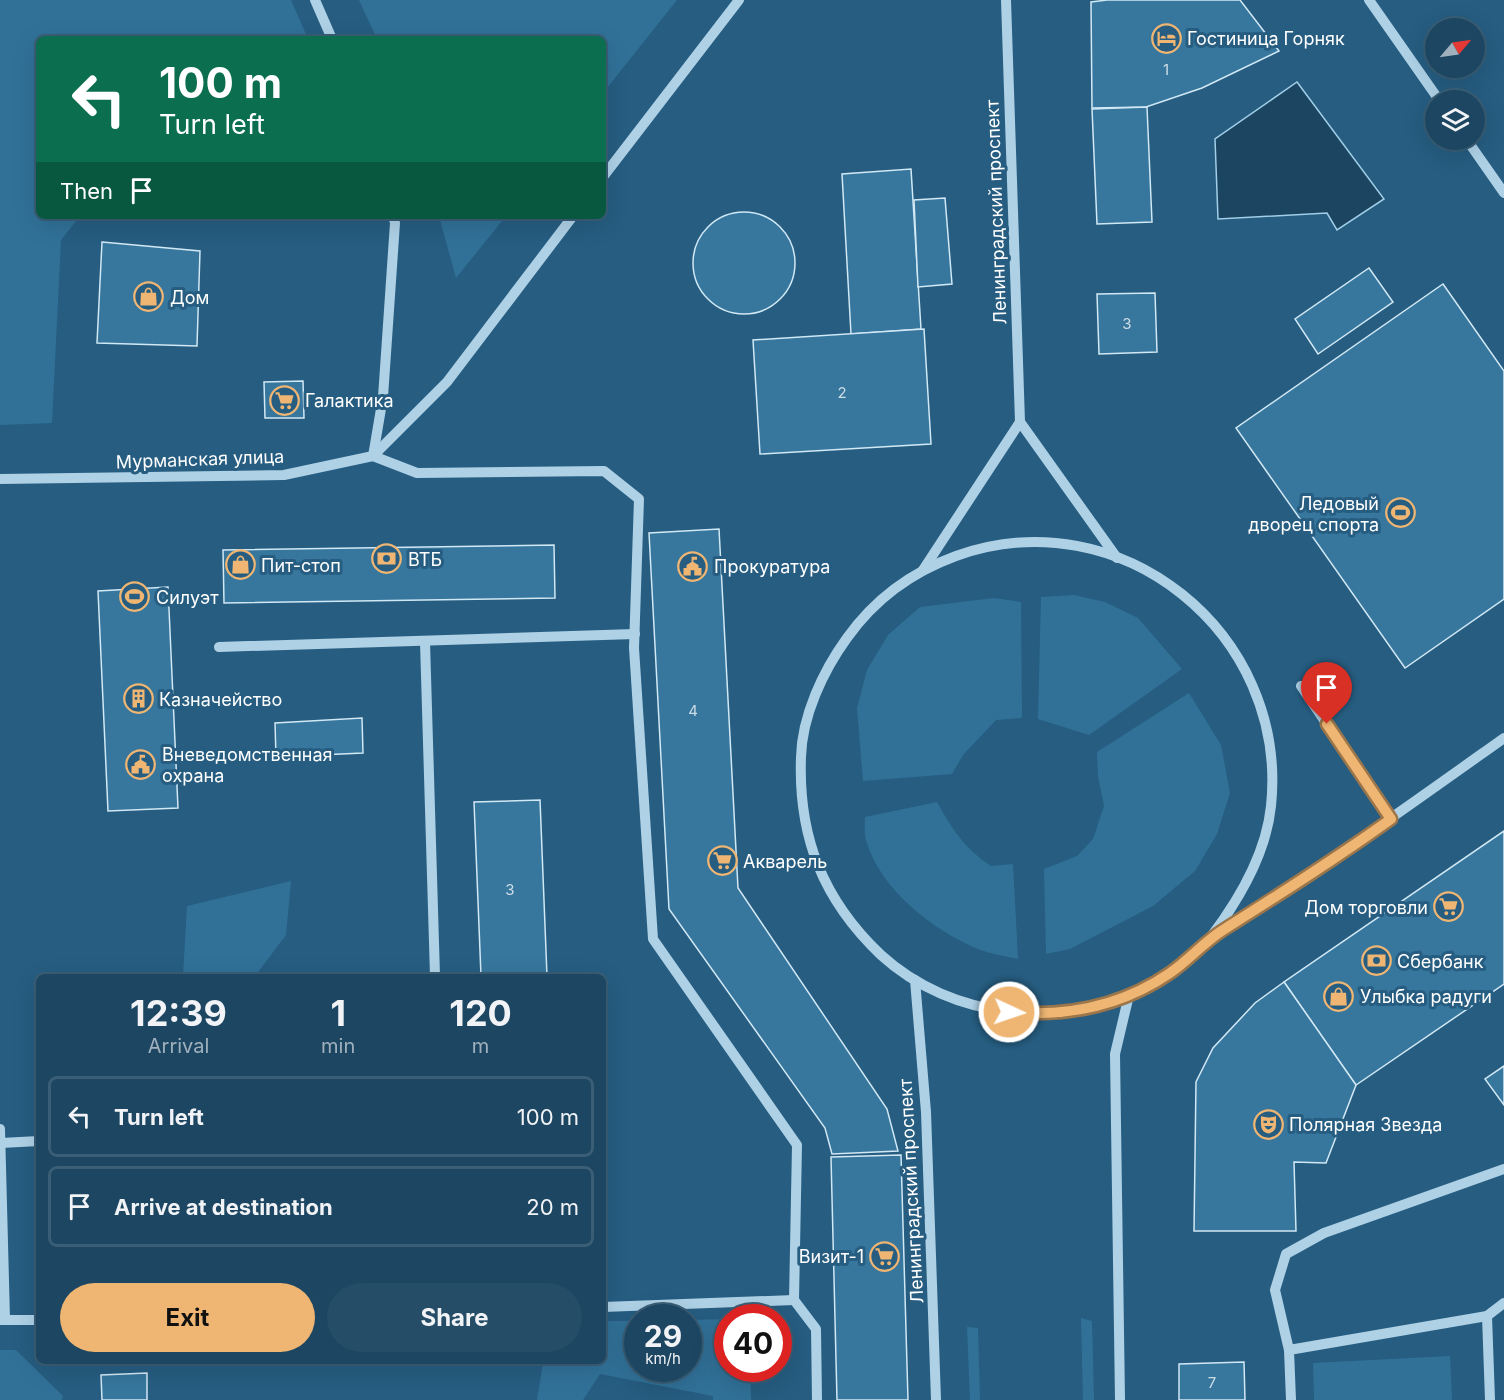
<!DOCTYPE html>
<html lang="en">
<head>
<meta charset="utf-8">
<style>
	body { margin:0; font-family:Inter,sans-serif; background:#254d67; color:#f1f3f6; height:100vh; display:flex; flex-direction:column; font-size:22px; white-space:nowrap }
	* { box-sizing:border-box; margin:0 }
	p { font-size:20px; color:#a0b1bd }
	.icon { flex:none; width:33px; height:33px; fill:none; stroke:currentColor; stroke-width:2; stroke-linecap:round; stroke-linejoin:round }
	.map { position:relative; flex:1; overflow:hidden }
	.panel { position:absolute; left:36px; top:974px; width:570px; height:390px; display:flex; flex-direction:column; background:#1c4661; border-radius:9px; box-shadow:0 6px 24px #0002,0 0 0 2px #3a5e76 }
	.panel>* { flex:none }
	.hud { position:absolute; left:36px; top:36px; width:570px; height:183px; border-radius:9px; box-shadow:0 6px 24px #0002,0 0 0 2px #3a5e76; background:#0b6e4f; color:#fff; overflow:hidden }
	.needle { width:39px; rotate:61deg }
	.tools { position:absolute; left:1425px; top:18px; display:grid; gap:12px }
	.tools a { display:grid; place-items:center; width:60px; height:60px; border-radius:50%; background:#1c4661; box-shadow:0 6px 24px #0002,0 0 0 2px #3a5e76; font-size:30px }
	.speed { position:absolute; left:624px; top:1304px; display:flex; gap:12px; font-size:30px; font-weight:700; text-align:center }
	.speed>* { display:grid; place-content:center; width:78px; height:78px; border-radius:50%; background:#1c4661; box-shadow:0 6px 24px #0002,0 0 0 2px #3a5e76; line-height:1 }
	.speed small { font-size:15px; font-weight:400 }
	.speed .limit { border:9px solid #d22; background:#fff; color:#111 }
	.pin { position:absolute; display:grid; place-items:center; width:51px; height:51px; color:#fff; margin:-62px -26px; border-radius:50% 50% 50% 0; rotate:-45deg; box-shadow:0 0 6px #0007 }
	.pin .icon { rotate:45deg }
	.me { position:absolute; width:66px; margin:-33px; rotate:93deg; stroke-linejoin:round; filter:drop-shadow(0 0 4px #0008) }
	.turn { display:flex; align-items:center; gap:21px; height:126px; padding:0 24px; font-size:27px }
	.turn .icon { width:78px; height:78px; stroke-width:2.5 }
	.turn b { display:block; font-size:42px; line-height:51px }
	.then { display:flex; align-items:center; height:57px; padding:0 24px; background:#0003; gap:12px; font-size:22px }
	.eta { display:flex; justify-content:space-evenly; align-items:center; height:102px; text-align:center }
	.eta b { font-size:36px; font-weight:700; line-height:42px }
	.action { display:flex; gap:12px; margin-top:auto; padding:12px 24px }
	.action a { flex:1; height:69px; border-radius:36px; background:#efb673; color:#111; font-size:24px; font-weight:700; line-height:69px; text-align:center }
	.action a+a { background:#254d67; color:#f1f3f6 }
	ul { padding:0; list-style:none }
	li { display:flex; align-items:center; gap:18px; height:81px; margin:0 12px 9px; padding:0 12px; border:3px solid #3a5e76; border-radius:9px }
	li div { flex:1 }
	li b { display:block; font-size:22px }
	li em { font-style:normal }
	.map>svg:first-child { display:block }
</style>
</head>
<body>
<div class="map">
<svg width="1504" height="1400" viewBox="0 0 1504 1400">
	<rect width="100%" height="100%" fill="#265d81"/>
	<g fill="#317198">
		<polygon points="0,0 291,0 308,39 39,39 39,216 80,216 61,240 52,423 0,425"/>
		<polygon points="359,0 677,0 603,93 603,39 377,39"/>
		<polygon points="439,216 506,216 456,278"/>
		<polygon points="1074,595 1105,602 1138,618 1182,669 1089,735 1038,719 1041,597"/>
		<polygon points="994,598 1021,602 1022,718 996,720 963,755 952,774 863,781 857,708 867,670 888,635 920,607"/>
		<polygon points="1189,693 1221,745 1230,793 1217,834 1195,871 1153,906 1070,949 1046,954 1044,869 1077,856 1093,839 1104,806 1098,776 1097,752"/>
		<path d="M937,802c15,27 28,47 54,64l22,-2 5,95c-13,-3 -28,-5 -40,-10 -46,-19 -98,-60 -112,-109 -2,-7 -1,-16 -1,-23z"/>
		<polygon points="291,881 286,935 255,976 183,976 187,906"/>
		<polygon points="1081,1318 1092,1321 1094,1400 1083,1400"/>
		<polygon points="727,1319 728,1368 750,1368 751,1400 713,1400 713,1396 600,1374 583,1400 537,1400 543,1363 546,1361 603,1360 603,1324 607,1321 637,1321 638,1368 688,1368 689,1320"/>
		<polygon points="967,1327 978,1328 980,1400 970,1400"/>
		<polygon points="0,1350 16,1350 63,1396 62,1400 0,1400"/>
		<polygon points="1450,1356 1452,1400 1314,1400 1313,1363"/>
	</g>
	<polygon fill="#1b4561" stroke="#a2cee7" stroke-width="1.5" points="1297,82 1384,199 1337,230 1327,213 1218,219 1215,139"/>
	<g fill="#37769d" stroke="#d1e8f5" stroke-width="1.5">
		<polygon points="1107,0 1240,0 1279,51 1202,88 1146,107 1092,108 1091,2"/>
		<polygon points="1147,107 1152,222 1097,224 1092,109"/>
		<polygon points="911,169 921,329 851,334 842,174"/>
		<polygon points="945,198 952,284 918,287 914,200"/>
		<circle cx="744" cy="263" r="51"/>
		<polygon points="102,242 200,251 197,346 97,343"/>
		<polygon points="1369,268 1393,302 1318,354 1295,319"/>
		<polygon points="1443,284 1504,371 1504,599 1405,668 1236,428"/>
		<polygon points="1155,293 1157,352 1099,354 1097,294"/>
		<polygon points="924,329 931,444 760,454 753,340"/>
		<polygon points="303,381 304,418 265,418 264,382"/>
		<polygon points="719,529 738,888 887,1109 898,1151 832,1154 825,1128 669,909 649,533"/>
		<polygon points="554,545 555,598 224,603 223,550"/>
		<polygon points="168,587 178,808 108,811 98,591"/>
		<polygon points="362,718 363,753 276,757 275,723"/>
		<polygon points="540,800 547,976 481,976 474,802"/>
		<polygon points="1504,831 1504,984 1356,1085 1284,982"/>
		<polygon points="1284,982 1356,1085 1326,1163 1294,1162 1296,1231 1194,1231 1196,1082 1213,1048 1255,1003"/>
		<polygon points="1504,1066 1504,1105 1485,1079"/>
		<polygon points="901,1155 908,1400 837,1400 831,1157"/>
		<polygon points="1244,1362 1245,1400 1179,1400 1179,1364"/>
		<polygon points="147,1373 147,1400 102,1400 101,1375"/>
	</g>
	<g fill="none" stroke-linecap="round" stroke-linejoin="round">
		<g stroke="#aed1e6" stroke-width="10">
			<polyline points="315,0 332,39"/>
			<polyline points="1006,0 1020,422 1117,558"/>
			<polyline points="1369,0 1439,100"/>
			<polyline points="1467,140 1504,193"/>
			<polyline points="603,177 739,0"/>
			<polyline points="393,216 395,223 383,397 373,456 417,473 604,471 639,499 634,648 653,939 797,1145 794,1300 816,1329 817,1400"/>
			<polyline points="0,479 284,475 373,456 447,382 573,216"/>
			<polyline points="923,570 1020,422"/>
			<polyline points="425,642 435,976"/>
			<polyline points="219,647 635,634"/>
			<polyline points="1301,686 1391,819"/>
			<path d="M1210,938c29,-38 56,-83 61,-132 18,-173 -151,-309 -315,-250 -44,16 -82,44 -109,82 -24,33 -45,78 -46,119 -3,80 22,143 80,198 71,65 183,76 267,30 22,-12 39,-28 59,-44 14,-11 31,-20 46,-30 86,-55 168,-114 251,-173"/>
			<polyline points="915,980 926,1112 936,1400"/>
			<polyline points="0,1129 5,1319"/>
			<polyline points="1,1143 39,1141"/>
			<polyline points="603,1307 794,1300"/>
			<polyline points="1487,1316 1490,1400"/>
			<polyline points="0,1320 39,1320"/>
			<polyline points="1289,1350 1275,1290 1286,1254 1324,1233 1504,1169"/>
			<polyline points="1120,1400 1115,1054 1129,995"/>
			<polyline points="1291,1400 1289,1350 1487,1316 1504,1303"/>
		</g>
	</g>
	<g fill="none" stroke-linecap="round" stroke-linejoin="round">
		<defs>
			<path id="route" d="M1009,1012c58,5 113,-6 161,-39 19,-13 34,-31 53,-43 57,-36 114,-72 168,-111l-64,-95"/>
		</defs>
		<use href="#route" stroke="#9b764b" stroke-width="15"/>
		<use href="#route" stroke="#efb673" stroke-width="10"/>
	</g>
	<defs>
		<symbol id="hotel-ring" viewBox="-11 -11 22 22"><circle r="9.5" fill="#265d81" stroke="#efb673" stroke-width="1.5"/><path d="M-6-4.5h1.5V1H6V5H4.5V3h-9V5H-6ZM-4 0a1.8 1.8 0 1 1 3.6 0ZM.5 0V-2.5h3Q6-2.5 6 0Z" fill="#efb673"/></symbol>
		<symbol id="shop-ring" viewBox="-11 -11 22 22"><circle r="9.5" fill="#265d81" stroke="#efb673" stroke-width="1.5"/><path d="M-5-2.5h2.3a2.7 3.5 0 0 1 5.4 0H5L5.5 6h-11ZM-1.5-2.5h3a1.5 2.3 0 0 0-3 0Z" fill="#efb673"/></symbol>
		<symbol id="supermarket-ring" viewBox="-11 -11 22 22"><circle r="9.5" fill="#265d81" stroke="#efb673" stroke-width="1.5"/><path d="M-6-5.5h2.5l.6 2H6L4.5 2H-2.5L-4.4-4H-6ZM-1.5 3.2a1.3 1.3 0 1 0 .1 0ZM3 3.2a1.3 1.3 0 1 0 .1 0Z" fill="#efb673"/></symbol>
		<symbol id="stadium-ring" viewBox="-11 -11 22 22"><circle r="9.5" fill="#265d81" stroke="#efb673" stroke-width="1.5"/><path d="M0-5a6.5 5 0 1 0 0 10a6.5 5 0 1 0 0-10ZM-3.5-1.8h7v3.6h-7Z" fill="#efb673"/></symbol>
		<symbol id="bank-ring" viewBox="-11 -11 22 22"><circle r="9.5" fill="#265d81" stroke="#efb673" stroke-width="1.5"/><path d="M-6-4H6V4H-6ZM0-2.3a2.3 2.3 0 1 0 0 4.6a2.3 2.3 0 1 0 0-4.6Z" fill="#efb673"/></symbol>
		<symbol id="civic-ring" viewBox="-11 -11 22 22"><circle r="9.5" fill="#265d81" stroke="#efb673" stroke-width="1.5"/><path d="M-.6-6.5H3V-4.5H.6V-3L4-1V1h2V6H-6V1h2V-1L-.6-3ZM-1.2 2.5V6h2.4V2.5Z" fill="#efb673"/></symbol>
		<symbol id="building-ring" viewBox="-11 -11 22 22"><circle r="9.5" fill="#265d81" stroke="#efb673" stroke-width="1.5"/><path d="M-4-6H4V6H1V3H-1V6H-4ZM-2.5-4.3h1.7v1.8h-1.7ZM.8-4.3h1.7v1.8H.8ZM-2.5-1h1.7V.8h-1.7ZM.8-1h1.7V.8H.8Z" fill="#efb673"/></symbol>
		<symbol id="theatre-ring" viewBox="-11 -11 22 22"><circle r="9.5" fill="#265d81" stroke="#efb673" stroke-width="1.5"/><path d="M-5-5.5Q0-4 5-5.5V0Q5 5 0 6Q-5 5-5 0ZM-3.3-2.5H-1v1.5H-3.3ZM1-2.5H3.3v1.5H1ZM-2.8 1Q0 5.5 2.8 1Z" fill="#efb673"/></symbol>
	</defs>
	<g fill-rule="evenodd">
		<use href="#hotel-ring" x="1150" y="22" width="33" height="33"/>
		<use href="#shop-ring" x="132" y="280" width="33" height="33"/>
		<use href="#supermarket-ring" x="268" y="384" width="33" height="33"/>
		<use href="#stadium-ring" x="1384" y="496" width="33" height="33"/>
		<use href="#bank-ring" x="370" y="542" width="33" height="33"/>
		<use href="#shop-ring" x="224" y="548" width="33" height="33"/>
		<use href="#civic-ring" x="676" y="550" width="33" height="33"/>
		<use href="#stadium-ring" x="118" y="580" width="33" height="33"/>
		<use href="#building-ring" x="122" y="682" width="33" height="33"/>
		<use href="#civic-ring" x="124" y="748" width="33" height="33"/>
		<use href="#supermarket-ring" x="706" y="844" width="33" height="33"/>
		<use href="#supermarket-ring" x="1432" y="890" width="33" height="33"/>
		<use href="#bank-ring" x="1360" y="944" width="33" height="33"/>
		<use href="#shop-ring" x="1322" y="980" width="33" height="33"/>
		<use href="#theatre-ring" x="1252" y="1108" width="33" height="33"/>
		<use href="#supermarket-ring" x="868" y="1240" width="33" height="33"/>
	</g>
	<g text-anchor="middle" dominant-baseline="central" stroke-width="6" stroke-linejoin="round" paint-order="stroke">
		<g font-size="15" fill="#cddde6">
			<text x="1166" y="69">1</text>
			<text x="1127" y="323">3</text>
			<text x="842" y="392">2</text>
			<text x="693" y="710">4</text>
			<text x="510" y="889">3</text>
			<text x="1212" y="1382">7</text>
		</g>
		<g font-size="18" fill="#fff" stroke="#265d81" text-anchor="start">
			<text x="1187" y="38">Гостиница Горняк</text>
			<text x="170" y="297">Дом</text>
			<text x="305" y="400">Галактика</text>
			<text x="1379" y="503" text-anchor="end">Ледовый<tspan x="1379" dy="21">дворец спорта</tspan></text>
			<text x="408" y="559">ВТБ</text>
			<text x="261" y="565">Пит-стоп</text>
			<text x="714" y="566">Прокуратура</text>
			<text x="156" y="597">Силуэт</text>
			<text x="159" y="699">Казначейство</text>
			<text x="162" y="754">Вневедомственная<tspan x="162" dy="21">охрана</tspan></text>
			<text x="743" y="861">Акварель</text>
			<text x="1428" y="907" text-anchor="end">Дом торговли</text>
			<text x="1397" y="961">Сбербанк</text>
			<text x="1360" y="996">Улыбка радуги</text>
			<text x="1289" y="1124">Полярная Звезда</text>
			<text x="864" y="1256" text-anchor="end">Визит-1</text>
		</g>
		<g font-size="18" fill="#fff" stroke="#265d81">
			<text transform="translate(996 212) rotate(-92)">Ленинградский проспект</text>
			<text transform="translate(200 459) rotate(-2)">Мурманская улица</text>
			<text transform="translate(911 1191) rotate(-93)">Ленинградский проспект</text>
		</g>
	</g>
</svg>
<div class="tools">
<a><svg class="needle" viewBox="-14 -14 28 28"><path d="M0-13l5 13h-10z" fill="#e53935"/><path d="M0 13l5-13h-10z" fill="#a0b1bd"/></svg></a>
<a><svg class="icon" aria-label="layers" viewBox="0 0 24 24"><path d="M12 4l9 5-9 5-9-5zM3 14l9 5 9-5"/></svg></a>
</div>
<div class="speed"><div>29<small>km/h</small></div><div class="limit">40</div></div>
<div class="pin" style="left:1327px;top:724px;background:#d93025"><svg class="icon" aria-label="arrive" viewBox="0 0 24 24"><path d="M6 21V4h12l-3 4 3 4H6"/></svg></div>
<svg class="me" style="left:1009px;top:1012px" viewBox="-20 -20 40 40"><circle r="17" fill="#efb673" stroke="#fff" stroke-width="3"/><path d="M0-11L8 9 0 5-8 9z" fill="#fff"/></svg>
<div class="hud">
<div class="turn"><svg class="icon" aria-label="left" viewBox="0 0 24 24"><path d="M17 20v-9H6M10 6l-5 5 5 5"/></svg><div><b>100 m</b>Turn left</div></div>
<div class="then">Then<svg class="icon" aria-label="arrive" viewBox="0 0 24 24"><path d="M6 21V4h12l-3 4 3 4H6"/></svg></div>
</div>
<section class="panel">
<div class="eta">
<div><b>12:39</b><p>Arrival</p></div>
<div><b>1</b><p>min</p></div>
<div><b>120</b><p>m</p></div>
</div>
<ul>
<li><svg class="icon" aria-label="left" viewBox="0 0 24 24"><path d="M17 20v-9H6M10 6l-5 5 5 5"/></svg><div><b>Turn left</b></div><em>100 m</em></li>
<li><svg class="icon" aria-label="arrive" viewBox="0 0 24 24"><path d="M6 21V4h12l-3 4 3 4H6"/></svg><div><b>Arrive at destination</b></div><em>20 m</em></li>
</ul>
<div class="action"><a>Exit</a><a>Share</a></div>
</section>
</div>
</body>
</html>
